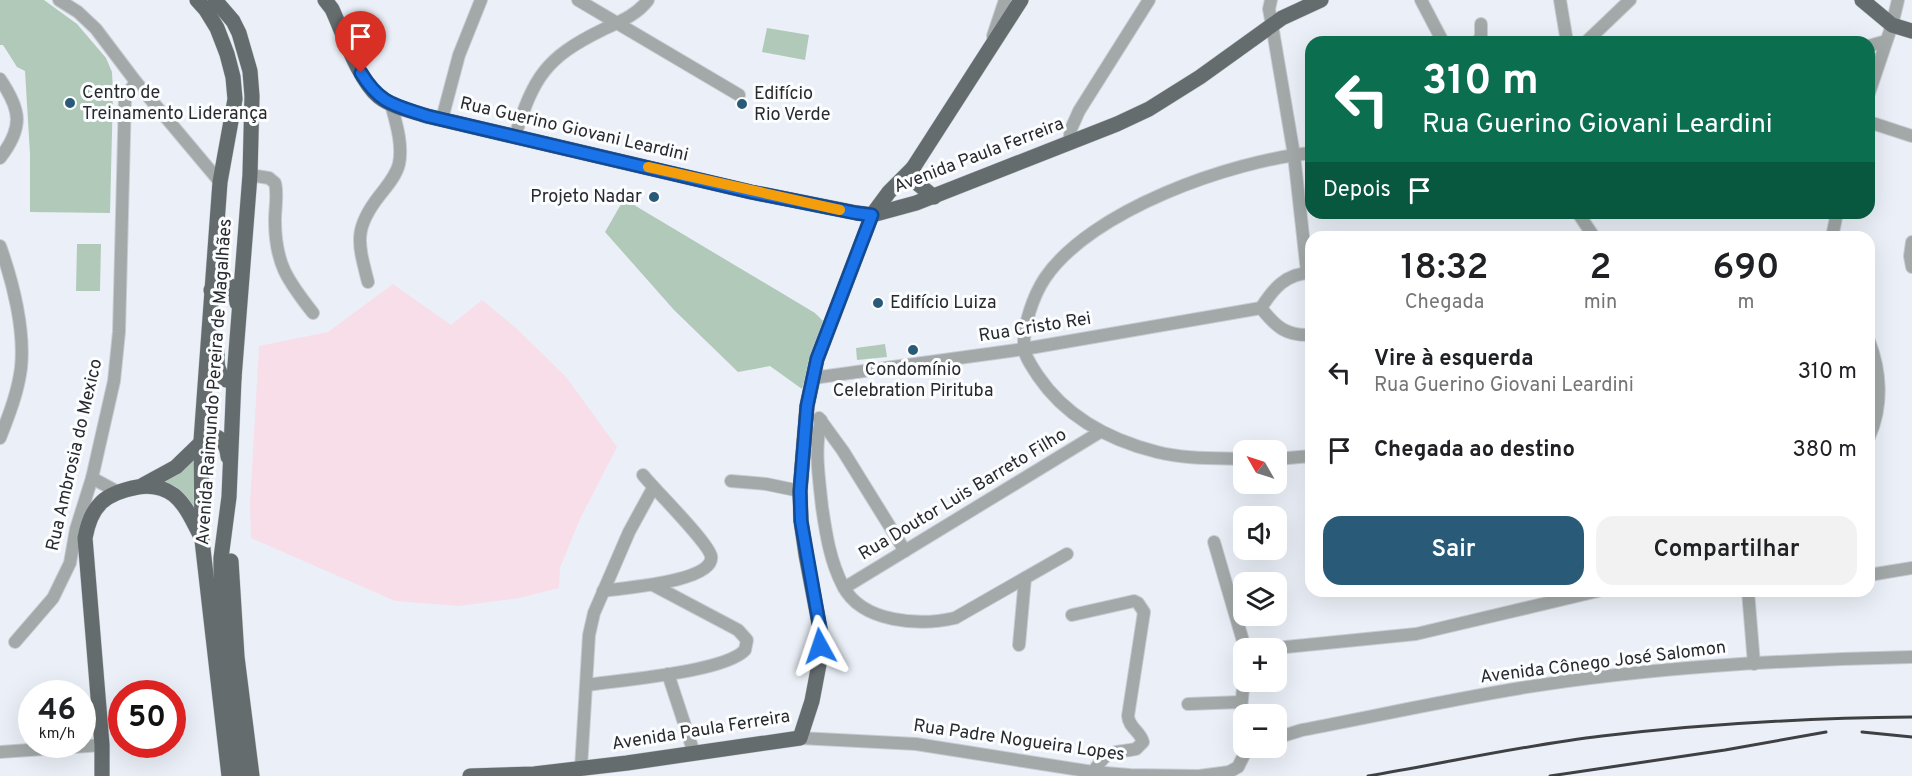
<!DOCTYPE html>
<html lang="pt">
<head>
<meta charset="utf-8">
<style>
	body { margin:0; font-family:Overpass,sans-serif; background:#f2f2f2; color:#202124; height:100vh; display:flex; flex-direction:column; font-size:22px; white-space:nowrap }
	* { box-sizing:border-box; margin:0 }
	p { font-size:20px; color:#757577 }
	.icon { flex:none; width:33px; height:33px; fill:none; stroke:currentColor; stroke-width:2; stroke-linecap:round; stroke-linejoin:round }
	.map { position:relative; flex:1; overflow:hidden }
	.details { position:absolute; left:1305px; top:231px; width:570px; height:366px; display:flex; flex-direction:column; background:#fff; border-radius:18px; box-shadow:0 6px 24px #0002 }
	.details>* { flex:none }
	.banner { position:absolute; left:1305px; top:36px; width:570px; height:183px; border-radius:18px; box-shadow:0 6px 24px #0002; background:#0b6e4f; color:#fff; overflow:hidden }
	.needle { width:39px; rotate:309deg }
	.fabs { position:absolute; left:1233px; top:440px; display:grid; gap:12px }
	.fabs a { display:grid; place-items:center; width:54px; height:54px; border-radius:12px; background:#fff; box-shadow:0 6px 24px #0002; font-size:30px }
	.speed { position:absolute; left:18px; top:680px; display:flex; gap:12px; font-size:30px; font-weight:700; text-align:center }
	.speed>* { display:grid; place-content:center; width:78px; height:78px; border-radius:50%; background:#fff; box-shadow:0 6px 24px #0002; line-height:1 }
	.speed small { font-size:15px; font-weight:400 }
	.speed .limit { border:9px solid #d22; background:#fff; color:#111 }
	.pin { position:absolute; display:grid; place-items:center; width:51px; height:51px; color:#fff; margin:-62px -26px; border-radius:50% 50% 50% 0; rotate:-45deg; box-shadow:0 0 6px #0007 }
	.pin .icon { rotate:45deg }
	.me { position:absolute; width:66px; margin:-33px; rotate:355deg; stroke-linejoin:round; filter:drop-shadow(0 0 4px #0008) }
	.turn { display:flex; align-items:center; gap:21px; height:126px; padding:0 18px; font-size:27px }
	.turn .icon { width:78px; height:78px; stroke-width:2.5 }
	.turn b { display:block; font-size:42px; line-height:51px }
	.then { display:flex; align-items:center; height:57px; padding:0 18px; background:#0003; gap:12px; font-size:22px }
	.eta { display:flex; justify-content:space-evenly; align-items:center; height:102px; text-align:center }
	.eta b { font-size:36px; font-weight:600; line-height:42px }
	.button { display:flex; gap:12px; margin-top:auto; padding:12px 18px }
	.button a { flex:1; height:69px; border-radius:18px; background:#295b78; color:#fff; font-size:24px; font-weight:600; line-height:69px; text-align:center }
	.button a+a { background:#f2f2f2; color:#202124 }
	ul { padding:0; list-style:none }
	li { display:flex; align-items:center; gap:18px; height:78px; padding:0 18px }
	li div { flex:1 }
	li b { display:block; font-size:22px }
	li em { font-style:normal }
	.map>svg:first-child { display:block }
</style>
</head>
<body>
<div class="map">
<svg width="1912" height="776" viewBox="0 0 1912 776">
	<rect width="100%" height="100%" fill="#ebf0f8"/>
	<polygon fill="#f7dee9" points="393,284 451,325 482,300 516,328 566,377 617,447 579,521 560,568 559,588 519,598 459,606 395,601 251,538 250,505 259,346 328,332"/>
	<g fill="#b0c9b8">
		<polygon points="0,0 44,0 77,24 106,58 112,72 113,92 110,213 30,212 30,154 25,71 17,67 3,45 0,45"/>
		<polygon points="767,28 809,35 805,60 762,52"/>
		<polygon points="624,199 815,313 823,321 802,389 770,366 738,372 674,310 605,232"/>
		<polygon points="77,244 101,244 100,291 76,291"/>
		<polygon points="885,344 887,357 857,360 856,348"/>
		<polygon points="194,455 199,525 162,480"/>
	</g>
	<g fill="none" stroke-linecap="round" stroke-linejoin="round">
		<defs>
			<g id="minor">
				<polyline points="59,0 78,12 96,29 136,82 220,182"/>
				<polyline points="578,0 739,95"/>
				<polyline points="1271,0 1269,9 1272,25 1294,155 1307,272"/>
				<polyline points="1421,0 1443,42"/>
				<polyline points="1560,0 1567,42"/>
				<polyline points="993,36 1005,0"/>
				<polyline points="1478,42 1481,36 1481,24"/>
				<polyline points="1586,42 1630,0"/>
				<polyline points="1869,46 1886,41"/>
				<path d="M0,79c21,31 24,48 0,79"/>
				<polyline points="1869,93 1892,25 1898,0"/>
				<polyline points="442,119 459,55 481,0"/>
				<polyline points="1869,122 1912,136"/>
				<path d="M515,136c19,-59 30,-78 87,-106 17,-8 35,-15 46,-30"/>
				<polyline points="1069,142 1071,129 1079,111 1149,0"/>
				<path d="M250,175l19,3 6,5c3,11 0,25 0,37 0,43 12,60 38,93"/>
				<polyline points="1578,213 1594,237"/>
				<polyline points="1832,237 1837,213"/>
				<polyline points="1912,242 1910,256 1912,267"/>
				<path d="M0,246c13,36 25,84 21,122 -3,24 -12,47 -21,70"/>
				<path d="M368,282c-10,-39 -15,-53 12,-87 7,-9 16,-19 19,-31 4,-20 -3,-41 -8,-60"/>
				<path d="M1261,308c12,-19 25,-35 50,-35"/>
				<path d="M1261,308c15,19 25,28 50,27"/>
				<path d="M1869,341c12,31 14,65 0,96"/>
				<polyline points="813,378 1024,349 1261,308"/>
				<polyline points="819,418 843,451 905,551"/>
				<path d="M821,420c-7,29 -2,58 1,87 4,27 8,54 21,79 19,37 77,40 112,32l112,-64"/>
				<path d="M1244,459c-29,-1 -59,0 -87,-7 -48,-12 -91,-35 -119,-76 -5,-8 -14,-20 -14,-29 -1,-21 9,-51 21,-69 46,-68 186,-117 266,-125"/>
				<polyline points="1276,459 1311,456"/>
				<polyline points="92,478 116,491"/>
				<polyline points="731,481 766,484 800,491"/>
				<polyline points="1214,542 1245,648"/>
				<polyline points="1869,575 1912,568"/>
				<polyline points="844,588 1100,432"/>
				<path d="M603,591c17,-3 113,-9 108,-35 -3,-14 -56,-66 -68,-81"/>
				<polyline points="1748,591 1754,664"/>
				<path d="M1072,615l62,-14 4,2 6,9 -16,104c1,12 12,15 15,26l-7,7c-26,5 -26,-2 -43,23"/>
				<polyline points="15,642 53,598 70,563 76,529 92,478 114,381 119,332 125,97 136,82"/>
				<polyline points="1019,645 1025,578"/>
				<polyline points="1276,648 1416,634 1598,591"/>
				<polyline points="668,674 694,753"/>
				<polyline points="1244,677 1241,710 1244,743"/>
				<path d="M587,685c33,-5 138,-13 158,-35l2,-10 -9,-10 -85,-45"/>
				<polyline points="1188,704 1241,702"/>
				<polyline points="800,738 916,744 1093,772 1130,775 1199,776 1229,772 1238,767 1245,753 1257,747"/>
				<path d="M1276,738l26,-8c73,-14 146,-30 219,-42 129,-21 261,-28 391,-31"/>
				<polyline points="0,752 102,745"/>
				<polyline points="581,768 589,635 594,613 629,532 653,488"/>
			</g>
			<g id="major">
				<polyline points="197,0 206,10 217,28 227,54 233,77 235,99 220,182 201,441 202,540 229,776"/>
				<polyline points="215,0 233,21 239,33 250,71 252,96 250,175 234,378 229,497 221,558 221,592 224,637 239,776"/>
				<path d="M325,0l7,9c11,24 27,72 47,88 13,10 32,14 48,19l324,76 106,21 15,2 44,-12 201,-79 32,-15 51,-32 82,-59 39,-18"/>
				<polyline points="1862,0 1892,25 1912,31"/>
				<polyline points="913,168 918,184 934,197"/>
				<polyline points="211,290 218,285 229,285 235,290 237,303"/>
				<path d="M217,350c0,12 -1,22 9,30l8,-2"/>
				<path d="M143,485l33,-18 32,-31c14,-1 19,9 20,21"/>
				<polyline points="231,561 237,657 252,776"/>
				<path d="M102,776v-31l-17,-207c6,-33 20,-45 53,-51 13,-2 25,0 36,8 12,10 19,26 26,40"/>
				<polyline points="470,776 534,774 627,763 800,738 812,701 820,659 821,634 806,555 801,521 800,491 807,406 817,359 872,215 889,192 913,168 1021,0"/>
			</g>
		</defs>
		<use href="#minor" stroke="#c8ccd3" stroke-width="14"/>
		<use href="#major" stroke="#c8ccd3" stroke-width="16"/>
		<use href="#minor" stroke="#a3a8a9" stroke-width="12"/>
		<use href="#major" stroke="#646c6e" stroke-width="15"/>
		<g stroke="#3e4044" stroke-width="3">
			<polyline points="1862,732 1912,737"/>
			<path d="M1368,776c78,-13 156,-31 234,-40 103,-12 206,-18 310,-19"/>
			<polyline points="1550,776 1725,750 1826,732"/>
		</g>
	</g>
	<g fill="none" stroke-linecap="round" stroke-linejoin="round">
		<defs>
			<path id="route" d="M361,73c19,31 33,32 66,43l324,76 105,21 16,2 -55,144 -10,47 -7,85 1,30 20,113 -1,12"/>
		</defs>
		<use href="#route" stroke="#114b97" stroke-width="15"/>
		<use href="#route" stroke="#1a73e8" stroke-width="10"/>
		<polyline stroke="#f59e0b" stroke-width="10" points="648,167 840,210"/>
	</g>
	<g fill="#295b78" stroke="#fcfdff" stroke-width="2">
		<circle cx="70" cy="103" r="6"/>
		<circle cx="742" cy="104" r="6"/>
		<circle cx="654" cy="197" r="6"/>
		<circle cx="878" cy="303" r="6"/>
		<circle cx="913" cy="350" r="6"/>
	</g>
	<g text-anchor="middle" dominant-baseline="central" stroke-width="6" stroke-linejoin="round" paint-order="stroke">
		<g font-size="18" fill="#282a2d" stroke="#fcfdff" text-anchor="start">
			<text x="82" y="93">Centro de<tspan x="82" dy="21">Treinamento Liderança</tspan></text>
			<text x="754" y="94">Edifício<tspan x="754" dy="21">Rio Verde</tspan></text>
			<text x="642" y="197" text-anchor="end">Projeto Nadar</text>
			<text x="890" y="303">Edifício Luiza</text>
			<text x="913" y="370" text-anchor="middle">Condomínio<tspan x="913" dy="21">Celebration Pirituba</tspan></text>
		</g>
		<g font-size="18" fill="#282a2d" stroke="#fcfdff">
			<text transform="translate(574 130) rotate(13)">Rua Guerino Giovani Leardini</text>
			<text transform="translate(979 156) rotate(-21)">Avenida Paula Ferreira</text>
			<text transform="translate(1035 328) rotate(-9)">Rua Cristo Rei</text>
			<text transform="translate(215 382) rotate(-86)">Avenida Raimundo Pereira de Magalhães</text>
			<text transform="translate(75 455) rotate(-77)">Rua Ambrosia do Mexico</text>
			<text transform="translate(963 495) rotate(-31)">Rua Doutor Luis Barreto Filho</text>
			<text transform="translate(1603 663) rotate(-7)">Avenida Cônego José Salomon</text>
			<text transform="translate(701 731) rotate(-9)">Avenida Paula Ferreira</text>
			<text transform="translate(1019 741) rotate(8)">Rua Padre Nogueira Lopes</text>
		</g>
	</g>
</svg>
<div class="fabs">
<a><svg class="needle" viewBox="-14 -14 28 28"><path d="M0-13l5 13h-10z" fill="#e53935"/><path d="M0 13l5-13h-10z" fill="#757577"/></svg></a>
<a><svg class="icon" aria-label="sound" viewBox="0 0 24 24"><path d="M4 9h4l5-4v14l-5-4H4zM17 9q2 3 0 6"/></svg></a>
<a><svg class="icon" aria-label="layers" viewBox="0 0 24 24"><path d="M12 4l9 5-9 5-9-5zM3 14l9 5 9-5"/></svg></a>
<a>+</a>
<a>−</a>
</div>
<div class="speed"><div>46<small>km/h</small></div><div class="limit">50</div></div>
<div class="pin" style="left:361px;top:73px;background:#d93025"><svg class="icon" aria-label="arrive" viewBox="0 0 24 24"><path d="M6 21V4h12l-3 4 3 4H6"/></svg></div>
<svg class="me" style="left:820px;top:646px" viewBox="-20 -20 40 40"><path d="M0-17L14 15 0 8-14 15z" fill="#1a73e8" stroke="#fff" stroke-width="4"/></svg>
<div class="banner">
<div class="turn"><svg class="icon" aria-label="left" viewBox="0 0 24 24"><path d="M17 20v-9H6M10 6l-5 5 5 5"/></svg><div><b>310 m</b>Rua Guerino Giovani Leardini</div></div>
<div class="then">Depois<svg class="icon" aria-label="arrive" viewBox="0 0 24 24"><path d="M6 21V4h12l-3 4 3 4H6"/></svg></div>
</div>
<section class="details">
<div class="eta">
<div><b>18:32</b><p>Chegada</p></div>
<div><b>2</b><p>min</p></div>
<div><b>690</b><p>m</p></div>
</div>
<ul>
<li><svg class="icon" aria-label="left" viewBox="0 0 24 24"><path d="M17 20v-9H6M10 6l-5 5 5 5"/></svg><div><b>Vire à esquerda</b><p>Rua Guerino Giovani Leardini</p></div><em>310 m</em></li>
<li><svg class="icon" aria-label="arrive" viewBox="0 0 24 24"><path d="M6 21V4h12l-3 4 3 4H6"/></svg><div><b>Chegada ao destino</b></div><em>380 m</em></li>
</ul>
<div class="button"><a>Sair</a><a>Compartilhar</a></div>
</section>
</div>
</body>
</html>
